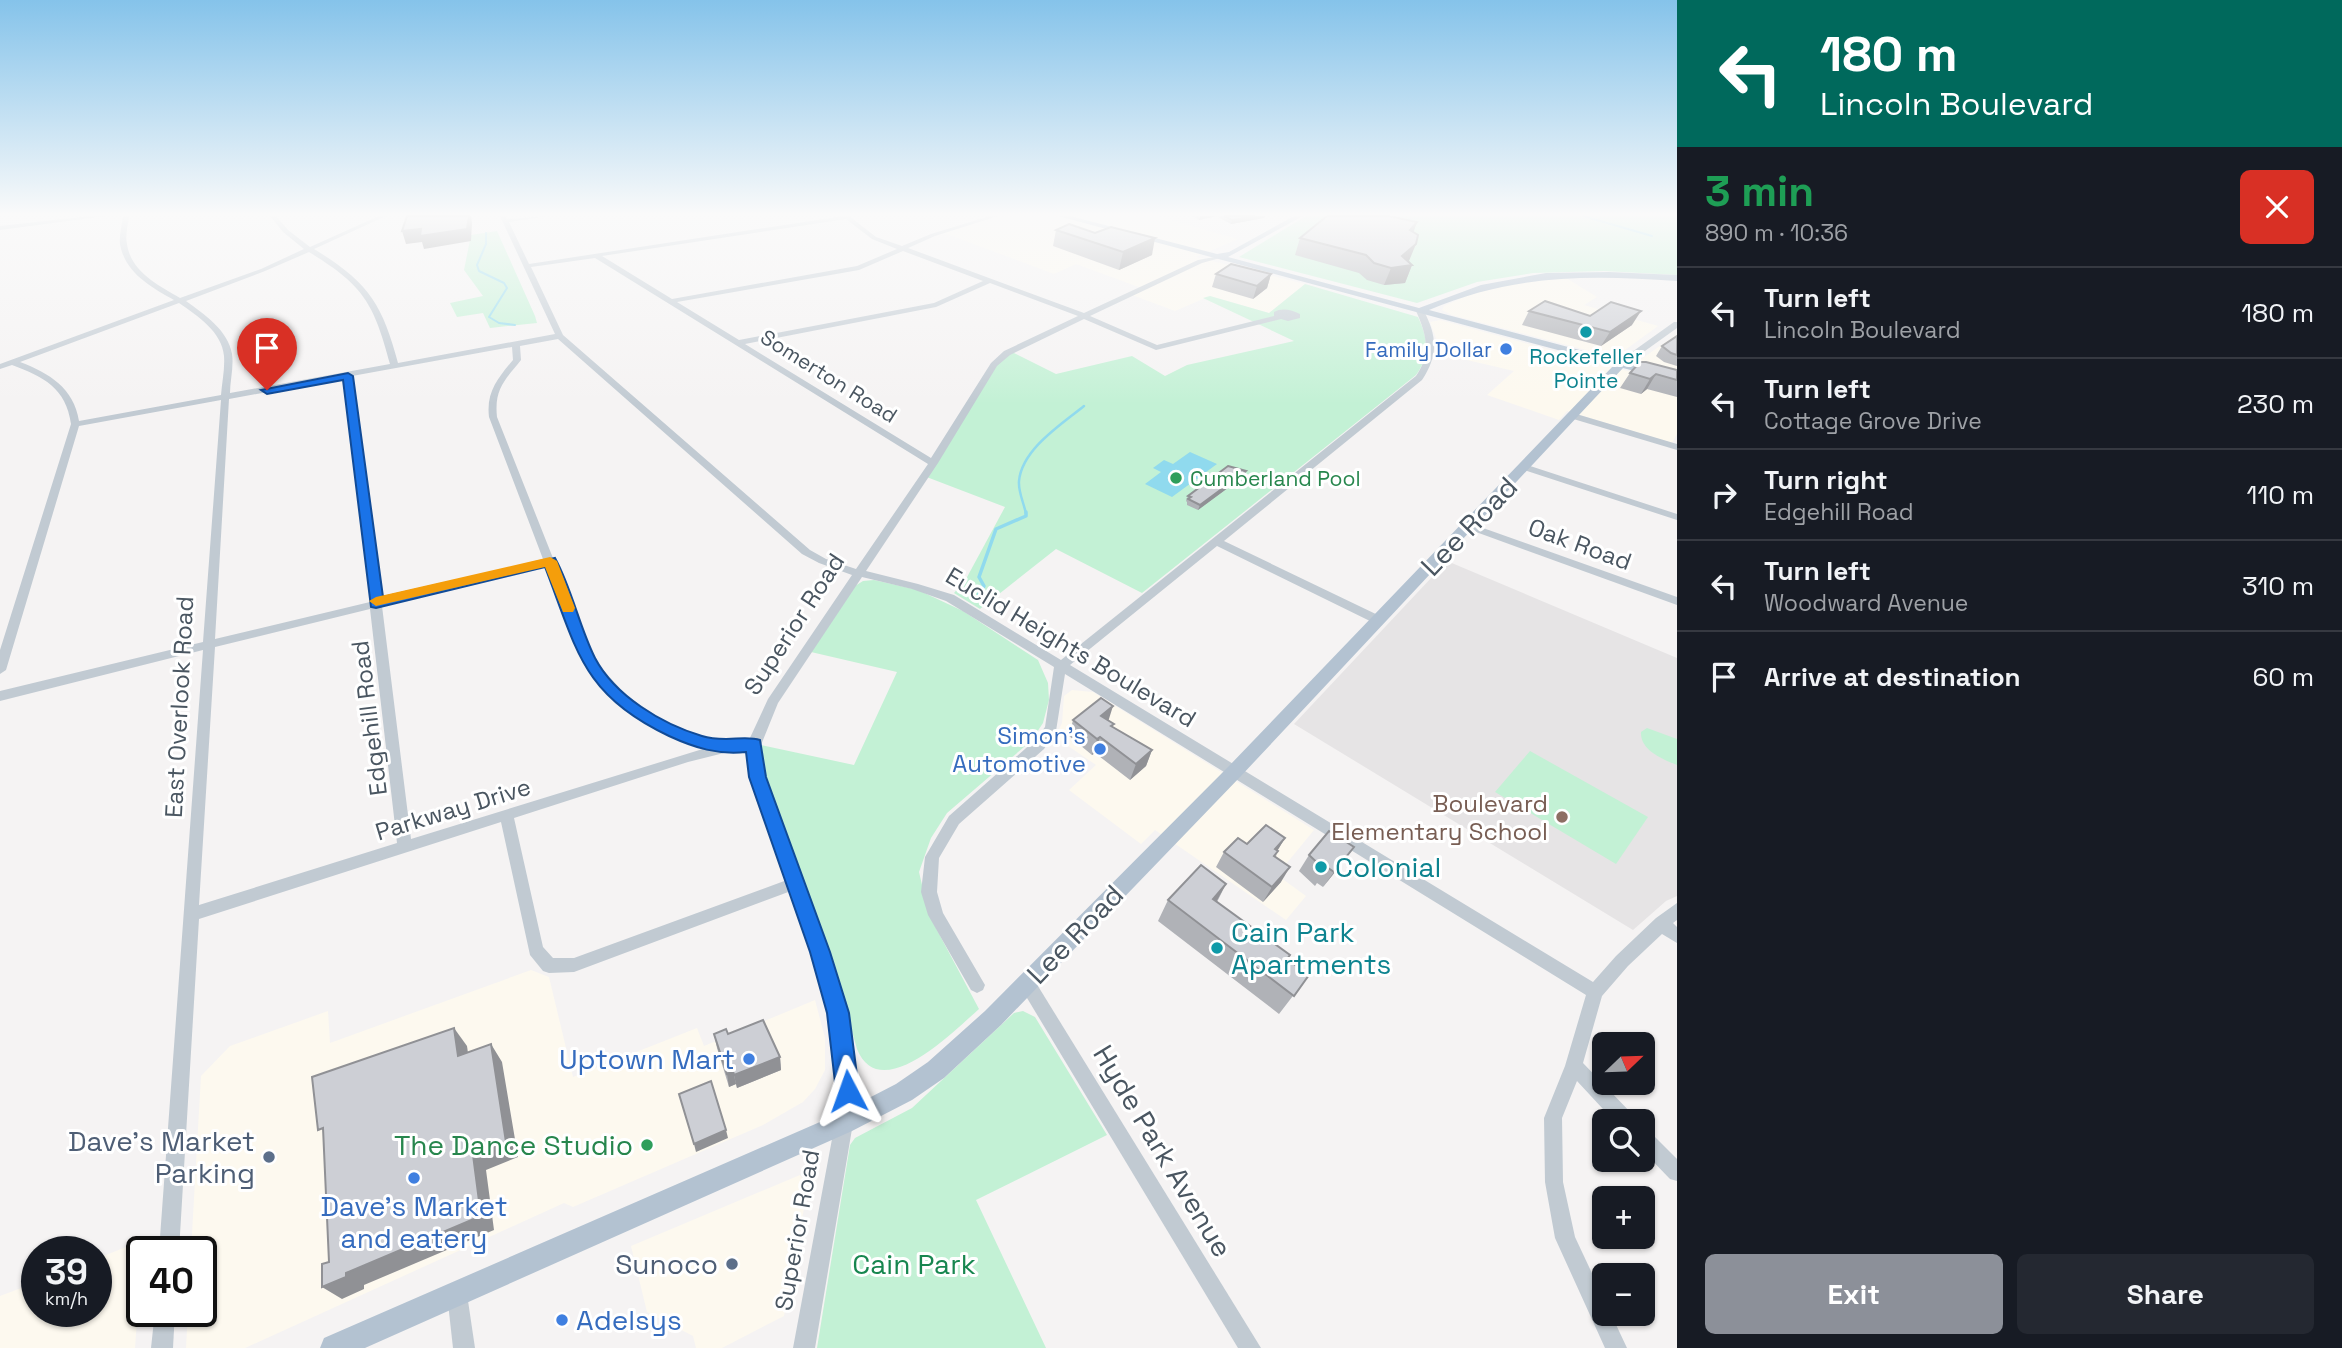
<!DOCTYPE html>
<html lang="en">
<head>
<meta charset="utf-8">
<style>
	body { margin:0; font-family:"Space Grotesk",sans-serif; background:#242831; color:#f1f3f6; height:100vh; display:flex; flex-direction:column; font-size:26px; white-space:nowrap }
	* { box-sizing:border-box; margin:0 }
	p { font-size:23px; color:#9ea1a6 }
	.icon { flex:none; width:38px; height:38px; fill:none; stroke:currentColor; stroke-width:2; stroke-linecap:round; stroke-linejoin:round }
	.map { position:relative; flex:1; overflow:hidden }
	.panel { display:flex; flex-direction:column; background:#171b24; width:665px }
	.panel>* { flex:none }
	.hud { background:#00695c; color:#fff; overflow:hidden }
	.needle { width:46px; rotate:67deg }
	.tools { position:absolute; left:1592px; top:1032px; display:grid; gap:14px }
	.tools a { display:grid; place-items:center; width:63px; height:63px; border-radius:10px; background:#171b24; box-shadow:0 2px 5px #0004; font-size:35px }
	.speed { position:absolute; left:21px; top:1236px; display:flex; gap:14px; font-size:35px; font-weight:700; text-align:center }
	.speed>* { display:grid; place-content:center; width:91px; height:91px; border-radius:50%; background:#171b24; box-shadow:0 2px 5px #0004; line-height:1 }
	.speed small { font-size:18px; font-weight:400 }
	.speed .limit { border:4px solid #111; border-radius:10px; background:#fff; color:#111 }
	.pin { position:absolute; display:grid; place-items:center; width:60px; height:60px; color:#fff; margin:-72px -30px; border-radius:50% 50% 50% 0; rotate:-45deg; box-shadow:0 0 7px #0007 }
	.pin .icon { rotate:45deg }
	.me { position:absolute; width:77px; margin:-38px; rotate:356deg; stroke-linejoin:round; filter:drop-shadow(0 0 5px #0008) }
	.turn { display:flex; align-items:center; gap:24px; height:147px; padding:0 28px; font-size:32px }
	.turn .icon { width:91px; height:91px; stroke-width:2.5 }
	.turn b { display:block; font-size:49px; line-height:60px }
	.round { display:grid; place-items:center; flex:none; width:74px; height:74px; border-radius:10px; background:#242831 }
	.headline { display:flex; align-items:center; justify-content:space-between; height:119px; padding:0 28px }
	h1 { font-size:42px; font-weight:600; line-height:52px; color:#1e9e55 }
	.action { display:flex; gap:14px; margin-top:auto; padding:14px 28px }
	.action a { flex:1; height:80px; border-radius:10px; background:#8c9099; color:#fff; font-size:28px; font-weight:600; line-height:80px; text-align:center }
	.action a+a { background:#242831; color:#f1f3f6 }
	ul { padding:0; list-style:none }
	li { display:flex; align-items:center; gap:21px; height:91px; padding:0 28px; border-top:2px solid #363941 }
	li div { flex:1 }
	li b { display:block; font-size:26px }
	li em { font-style:normal }
	main { display:flex; flex:1; min-height:0 }
	.map>svg:first-child { display:block }
</style>
</head>
<body>
<main>
<div class="map">
<svg width="1677" height="1348" viewBox="0 0 1677 1348">
	<rect width="100%" height="100%" fill="#f5f3f3"/>
	<g fill="#fdf9ef">
		<polygon points="989,216 1156,216 1238,239 1196,257 1305,284 1269,313 1210,296 1175,311 1132,295 1144,289 1076,264 1054,274 944,233 992,217"/>
		<polygon points="1566,278 1597,297 1584,305 1658,326 1621,353 1605,355 1452,315 1442,310 1444,306 1471,294 1510,284"/>
		<polygon points="1440,320 1635,373 1640,360 1677,334 1677,434 1672,443 1567,411 1559,420 1487,395 1514,371 1437,353 1437,341 1430,322"/>
		<polygon points="1072,690 1093,692 1314,830 1277,875 1306,896 1286,920 1155,830 1141,844 1069,790 1096,765 1055,737 1062,723 1064,696"/>
		<polygon points="531,970 549,977 573,1077 697,1028 704,1046 815,1000 825,1038 825,1070 815,1089 803,1102 763,1125 573,1207 564,1203 245,1348 186,1348 188,1311 201,1311 201,1251 191,1251 201,1076 230,1046 328,1011 330,1043"/>
		<polygon points="800,1175 808,1187 784,1316 722,1348 696,1348 693,1336 647,1312 631,1246"/>
		<polygon points="146,1239 145,1251 142,1251 135,1348 0,1348 0,1296 37,1282 37,1311 96,1311 96,1259"/>
	</g>
	<polygon fill="#e6e4e5" points="1447,561 1677,658 1677,896 1666,901 1633,930 1294,724"/>
	<g fill="#c3f1d5">
		<polygon points="1306,216 1677,216 1677,275 1604,271 1533,273 1477,282 1417,303 1239,257"/>
		<polygon points="497,231 535,316 537,323 490,328 483,313 457,317 450,303 483,296 464,270 471,235"/>
		<path d="M1305,284l113,33c10,21 12,39 -2,58l-274,218 -86,-44 -76,60 -26,-16 12,-14 39,-72 -81,-31 70,-111 16,-14 46,23 76,-18 33,20 22,-11 107,-24 -91,-43 7,-2 59,17z"/>
		<path d="M874,580l44,10 45,21 75,49 10,23 1,17 -6,23 -12,18 -84,72 -16,25 -12,34 10,43 50,94c-26,23 -99,97 -122,40l-29,-102 -65,-173 -2,-29 93,20 43,-93 -86,-20 44,-66 8,-5z"/>
		<path d="M1647,728l30,11v26c-15,-6 -37,-15 -36,-33z"/>
		<polygon points="1530,751 1648,817 1616,864 1495,792"/>
		<polygon points="1023,1011 1035,1017 1107,1135 976,1200 1046,1348 817,1348 850,1145 855,1138 912,1108 1014,1013"/>
	</g>
	<polygon fill="#90daee" points="1190,452 1217,464 1172,497 1145,484 1161,472 1153,468 1164,460 1173,464"/>
	<g fill="none" stroke-linecap="round" stroke-linejoin="round">
		<g stroke="#90daee" stroke-width="2">
			<polyline points="1583,216 1652,236"/>
			<polyline points="486,233 486,244 477,265 479,271 504,283 507,288 489,317 499,323 515,325"/>
		</g>
		<path stroke="#90daee" stroke-width="2.5" d="M1026,514c-2,-11 -8,-22 -7,-33 3,-32 43,-57 65,-75"/>
		<polyline stroke="#90daee" stroke-width="3.5" points="979,594 984,586 979,577 996,529 1026,516 1026,512"/>
		<g fill="#c1cad2" fill-rule="evenodd">
			<polygon points="90,216 106,216 0,230 0,226"/>
			<path d="M123,216h6c-1,9 -4,20 -2,28 4,28 31,41 53,54l81,-29 43,-20 -21,-17 -13,-16h6l12,14 22,17 69,-31h7l-72,33c54,33 68,54 84,114l157,-29 -55,-118h6l1,3 42,-3 -40,6 20,42 314,-48h6l27,21 26,9 29,-12 59,-18h8l-63,20 -27,12 176,65 114,-53 22,-4v2l-18,5 -112,53 67,29 117,-29v-4c8,-5 18,-2 26,2v4l-12,3 -7,-2 -125,31 -72,-31 -74,36 -13,11 -59,97 -72,108 52,13 36,11 107,65 355,-284c15,-22 11,-41 0,-65l7,-2c14,27 16,45 -1,71l-198,161 158,76 2,3 -2,3h-8l-157,-77 -147,119 523,317 23,-26 40,-38 21,-15v17l-4,3 4,4v16l-15,-9 -34,32 -26,30 -19,67 51,53 3,6h-22l-38,-41 -15,37 1,64 12,55 30,64v13h6l16,34h-22l-50,-110 -10,-56 -1,-64 21,-52 21,-71 -521,-321 -9,57 -12,18 -85,75 -20,34 -2,34 6,21 42,72 -2,5 -6,3 -6,-3 -43,-75 -7,-23 4,-35 24,-41 85,-75 11,-14 9,-60 -108,-66 -34,-12 -50,-12 -84,126 -17,42 4,32 63,175 18,61 11,66 -4,44 -38,225h-22l42,-225 4,-44 -9,-66 -18,-61 -21,-61 -217,81 -25,1 -6,-2 -13,-16 -29,-133 -302,97 -20,332h-20l44,-601 -203,51v-10l203,-49 18,-242 -142,26 -73,244 -6,4v-24l71,-226c-5,-36 -27,-47 -59,-59l-12,4v-5l174,-64c-23,-13 -49,-27 -54,-56 -1,-8 2,-19 3,-28zM846,219l26,20 25,10 -40,17 -185,33 -70,-43zM903,251l80,30 -49,22 -195,37 -62,-38 182,-32zM309,252c54,33 65,51 81,112l-160,29c0,-12 4,-27 2,-39 -4,-24 -28,-40 -46,-53l79,-30zM595,258l333,206 -72,105 -30,-10 -16,-9 -247,-215 -32,-68zM990,283l88,33 -74,35 -13,12 -60,95 -186,-114 191,-37zM179,303c19,13 43,29 45,53 1,13 -2,26 -3,39l-142,26c-5,-33 -30,-48 -59,-59zM558,339l244,215 17,9 33,12 -84,124 -19,41 -20,1 -24,-4 -40,-15 -39,-27 -33,-36 -96,-242c-3,-28 8,-37 24,-57l-1,-14zM512,347l1,13c-15,18 -27,32 -24,57l54,142 -162,40 -29,-223zM344,378l26,224 -155,37 14,-240zM545,565c12,31 22,67 37,96 5,10 15,20 24,29 28,29 61,48 100,58l-295,91 -29,-233zM370,609l27,234 -198,62 16,-258zM748,750l3,27 36,103 -213,78h-21l-10,-11 -29,-129 174,-56 44,-11z"/>
			<polygon points="1674,322 1677,322 1677,328 1624,366 1618,366 1618,362"/>
			<polygon points="1573,413 1677,444 1677,450 1570,418 1570,414"/>
			<polygon points="1524,464 1677,514 1677,520 1521,469 1519,467"/>
			<polygon points="1469,523 1677,597 1677,605 1465,528 1464,526"/>
			<polygon points="1027,975 1033,978 1261,1348 1238,1348 1021,988 1019,983 1021,978"/>
			<polygon points="1643,1128 1649,1131 1677,1159 1677,1181 1670,1179 1643,1151"/>
			<polygon points="457,1284 464,1287 467,1294 475,1348 453,1348 447,1294 450,1287"/>
			<polygon points="155,1311 175,1311 173,1348 151,1348"/>
		</g>
		<path fill="#b3c2d1" fill-rule="evenodd" d="M1058,216h12l147,38 12,-2 65,-36h9l-75,41 191,51 62,-23 65,-12 63,-1 68,3v6c-89,-6 -164,-7 -248,29l248,66v6l-54,-14 -382,408 -240,249 -57,53 -32,22 -60,31 -487,217h-45l4,-10 512,-223 60,-31 32,-22 57,-51 244,-245 385,-401z"/>
	</g>
	<g fill="#b0b2b7">
		<polygon points="1192,216 1265,216 1264,218 1231,224 1216,216 1199,220"/>
		<polygon points="1417,222 1413,232 1408,262 1412,265 1405,283 1384,285 1367,280 1359,273 1295,255 1300,238"/>
		<polygon points="1056,230 1152,255 1119,270 1053,246"/>
		<polygon points="1216,274 1271,274 1267,288 1253,299 1212,287"/>
		<polygon points="1529,311 1590,316 1632,325 1601,346 1522,325"/>
		<polygon points="1677,336 1677,366 1664,362 1656,356 1662,346"/>
		<polygon points="1677,370 1677,397 1647,389 1641,394 1620,388 1630,373"/>
		<polygon points="1246,471 1244,476 1198,510 1187,505 1187,502 1186,501 1188,496"/>
		<polygon points="1073,720 1109,721 1113,727 1152,750 1146,766 1130,780 1095,753 1092,755 1069,736"/>
		<polygon points="1285,838 1277,851 1276,857 1281,882 1263,902 1216,867 1224,852"/>
		<polygon points="1309,855 1343,862 1323,887 1317,883 1315,886 1299,871"/>
		<polygon points="1226,884 1217,902 1287,959 1309,975 1279,1014 1158,921 1168,900"/>
		<polygon points="714,1034 728,1034 780,1057 781,1070 737,1088 736,1084 729,1087 717,1048"/>
	</g>
	<g fill="#909195">
		<polygon points="469,216 471,216 472,223 471,241 424,249 422,242 406,244 402,231 421,229"/>
		<polygon points="1201,216 1217,216 1199,220"/>
		<polygon points="1255,216 1265,216 1264,218 1231,224 1232,220"/>
		<polygon points="1417,222 1411,239 1410,230"/>
		<polygon points="1155,238 1152,255 1119,270 1123,252"/>
		<polygon points="1416,244 1409,261 1412,265 1405,283 1384,285 1391,268 1402,256"/>
		<polygon points="1271,274 1267,288 1253,299 1257,286"/>
		<polygon points="1641,311 1632,325 1601,346 1610,332"/>
		<polygon points="1656,374 1647,389 1641,394 1650,379"/>
		<polygon points="1246,471 1244,476 1198,510 1200,505"/>
		<polygon points="1113,706 1108,722 1101,716"/>
		<polygon points="1100,737 1095,753 1092,755 1097,739"/>
		<polygon points="1152,750 1146,766 1130,780 1136,764"/>
		<polygon points="1285,838 1276,853 1275,849"/>
		<polygon points="1354,847 1343,862 1323,887 1334,872"/>
		<polygon points="1290,867 1281,882 1263,902 1272,887"/>
		<polygon points="1226,884 1215,904 1213,899"/>
		<polygon points="454,1028 467,1046 471,1074 458,1056"/>
		<polygon points="491,1044 502,1062 518,1157 486,1170 494,1230 364,1285 364,1289 342,1299 322,1287 346,1273 473,1155"/>
		<polygon points="780,1057 781,1070 737,1088 734,1075"/>
		<polygon points="733,1071 736,1084 729,1087 727,1074"/>
		<polygon points="726,1130 728,1138 696,1152 694,1144"/>
	</g>
	<g fill="#cdcfd5" stroke="#909195" stroke-width="2">
		<polygon points="407,216 469,216 467,229 420,236 421,229 402,231"/>
		<polygon points="1224,216 1255,216 1232,220"/>
		<polygon points="1327,216 1389,216 1417,222 1410,230 1418,235 1416,244 1402,256 1412,265 1391,268 1374,263 1366,255 1300,238"/>
		<polygon points="1069,224 1095,233 1111,227 1155,238 1123,252 1056,230"/>
		<polygon points="1231,264 1271,274 1257,286 1216,274"/>
		<polygon points="1545,301 1590,316 1611,302 1641,311 1610,332 1529,311"/>
		<polygon points="1677,336 1677,355 1671,353 1662,346"/>
		<polygon points="1640,362 1646,362 1677,370 1677,380 1656,374 1650,379 1630,373"/>
		<polygon points="1228,466 1246,471 1200,505 1188,499 1191,497 1188,496"/>
		<polygon points="1101,698 1113,706 1101,716 1114,724 1111,726 1152,750 1136,764 1100,737 1097,739 1073,720"/>
		<polygon points="1266,825 1285,838 1275,849 1278,851 1274,856 1290,867 1272,887 1224,852 1238,838 1247,844"/>
		<polygon points="1329,831 1354,847 1334,872 1328,868 1326,871 1309,855"/>
		<polygon points="1201,865 1226,884 1213,899 1290,955 1287,959 1309,975 1294,996 1168,900"/>
		<polygon points="763,1020 780,1057 734,1075 733,1071 727,1074 714,1034 726,1029 728,1034"/>
		<polygon points="454,1028 458,1056 491,1044 506,1142 473,1155 481,1216 346,1273 346,1277 322,1287 322,1264 329,1262 323,1128 318,1130 312,1077"/>
		<polygon points="711,1081 726,1130 694,1144 679,1094"/>
	</g>
	<linearGradient id="sky" x2="0" y2="1"><stop stop-color="#85c3ea"/><stop offset="0.53" stop-color="#fafafa"/><stop offset="1" stop-color="#fafafa" stop-opacity="0"/></linearGradient>
	<rect width="1677" height="404" fill="url(#sky)"/>
	<path fill="#1a73e8" stroke="#114b97" stroke-width="2" d="M348,373l5,3 30,221 172,-39c17,31 24,68 40,100 20,38 67,66 107,78 22,7 43,-1 58,4l6,37 64,175 19,61 10,78 -3,8 -8,4 -8,-4 -4,-8 -9,-78 -17,-61 -61,-175 -3,-25c-28,3 -51,-4 -77,-16 -87,-41 -92,-86 -124,-169l-169,41 -5,-1 -28,-227 -76,14 -6,-4z"/>
	<polygon fill="#f59e0b" points="550,557 557,561 575,608 573,612 563,612 545,567 376,606 369,601 376,597"/>
	<g fill="#0f9aa8" stroke="#fff" stroke-width="2.5">
		<circle cx="1586" cy="332" r="7"/>
		<circle cx="1321" cy="867" r="7"/>
		<circle cx="1217" cy="948" r="7"/>
	</g>
	<g fill="#3f7fe0" stroke="#fff" stroke-width="2.5">
		<circle cx="1506" cy="349" r="7"/>
		<circle cx="1100" cy="749" r="7"/>
		<circle cx="749" cy="1059" r="7"/>
		<circle cx="414" cy="1178" r="7"/>
		<circle cx="562" cy="1320" r="7"/>
	</g>
	<g fill="#2e9e5b" stroke="#fff" stroke-width="2.5">
		<circle cx="1176" cy="478" r="7"/>
		<circle cx="647" cy="1145" r="7"/>
	</g>
	<circle fill="#8d6e63" stroke="#fff" stroke-width="2.5" cx="1562" cy="817" r="7"/>
	<g fill="#5c6f8a" stroke="#fff" stroke-width="2.5">
		<circle cx="269" cy="1157" r="7"/>
		<circle cx="732" cy="1264" r="7"/>
	</g>
	<g text-anchor="middle" dominant-baseline="central" stroke-width="6" stroke-linejoin="round" paint-order="stroke">
		<g font-size="21" fill="#366cbe" stroke="#fff" text-anchor="end">
			<text x="1492" y="349">Family Dollar</text>
		</g>
		<g font-size="21" fill="#0d838f" stroke="#fff">
			<text x="1586" y="356">Rockefeller<tspan x="1586" dy="24">Pointe</tspan></text>
		</g>
		<g font-size="21" fill="#4a5661" stroke="#fff">
			<text transform="translate(829 376) rotate(32)">Somerton Road</text>
		</g>
		<g font-size="21" fill="#27864d" stroke="#fff" text-anchor="start">
			<text x="1190" y="478">Cumberland Pool</text>
		</g>
		<g font-size="24" fill="#4a5661" stroke="#fff">
			<text transform="translate(1580 544) rotate(20)">Oak Road</text>
			<text transform="translate(794 624) rotate(-57)">Superior Road</text>
			<text transform="translate(1071 647) rotate(31)">Euclid Heights Boulevard</text>
			<text transform="translate(179 707) rotate(-87)">East Overlook Road</text>
			<text transform="translate(369 718) rotate(-97)">Edgehill Road</text>
			<text transform="translate(453 809) rotate(-17)">Parkway Drive</text>
			<text transform="translate(797 1230) rotate(-80)">Superior Road</text>
		</g>
		<g font-size="24" fill="#366cbe" stroke="#fff" text-anchor="end">
			<text x="1086" y="735">Simon's<tspan x="1086" dy="28">Automotive</tspan></text>
		</g>
		<g font-size="24" fill="#785e54" stroke="#fff" text-anchor="end">
			<text x="1548" y="803">Boulevard<tspan x="1548" dy="28">Elementary School</tspan></text>
		</g>
		<g font-size="28" fill="#4a5661" stroke="#fff">
			<text transform="translate(1469 526) rotate(-46)">Lee Road</text>
			<text transform="translate(1075 934) rotate(-46)">Lee Road</text>
			<text transform="translate(1163 1151) rotate(59)">Hyde Park Avenue</text>
		</g>
		<g font-size="28" fill="#0d838f" stroke="#fff" text-anchor="start">
			<text x="1335" y="867">Colonial</text>
			<text x="1231" y="932">Cain Park<tspan x="1231" dy="32">Apartments</tspan></text>
		</g>
		<g font-size="28" fill="#366cbe" stroke="#fff" text-anchor="end">
			<text x="735" y="1059">Uptown Mart</text>
			<text x="414" y="1206" text-anchor="middle">Dave's Market<tspan x="414" dy="32">and eatery</tspan></text>
			<text x="576" y="1320" text-anchor="start">Adelsys</text>
		</g>
		<g font-size="28" fill="#4e5e75" stroke="#fff" text-anchor="end">
			<text x="255" y="1141">Dave's Market<tspan x="255" dy="32">Parking</tspan></text>
			<text x="718" y="1264">Sunoco</text>
		</g>
		<g font-size="28" fill="#27864d" stroke="#fff" text-anchor="end">
			<text x="633" y="1145">The Dance Studio</text>
		</g>
		<g font-size="28" fill="#17864f" stroke="#fff">
			<text x="914" y="1264">Cain Park</text>
		</g>
	</g>
</svg>
<div class="tools">
<a><svg class="needle" viewBox="-14 -14 28 28"><path d="M0-13l5 13h-10z" fill="#e53935"/><path d="M0 13l5-13h-10z" fill="#9ea1a6"/></svg></a>
<a><svg class="icon" aria-label="search" viewBox="0 0 24 24"><circle cx="10" cy="10" r="6"/><path d="M15 15l6 6"/></svg></a>
<a>+</a>
<a>−</a>
</div>
<div class="speed"><div>39<small>km/h</small></div><div class="limit">40</div></div>
<div class="pin" style="left:267px;top:390px;background:#d93025"><svg class="icon" aria-label="arrive" viewBox="0 0 24 24"><path d="M6 21V4h12l-3 4 3 4H6"/></svg></div>
<svg class="me" style="left:848px;top:1091px" viewBox="-20 -20 40 40"><path d="M0-17L14 15 0 8-14 15z" fill="#1a73e8" stroke="#fff" stroke-width="4"/></svg>
</div>
<section class="panel">
<div class="hud">
<div class="turn"><svg class="icon" aria-label="left" viewBox="0 0 24 24"><path d="M17 20v-9H6M10 6l-5 5 5 5"/></svg><div><b>180 m</b>Lincoln Boulevard</div></div>
</div>
<div class="headline"><div><h1>3 min</h1><p>890 m · 10:36</p></div><a class="round" style="background:#d93025;color:#fff"><svg class="icon" aria-label="close" viewBox="0 0 24 24"><path d="M6 6l12 12M18 6L6 18"/></svg></a></div>
<ul>
<li><svg class="icon" aria-label="left" viewBox="0 0 24 24"><path d="M17 20v-9H6M10 6l-5 5 5 5"/></svg><div><b>Turn left</b><p>Lincoln Boulevard</p></div><em>180 m</em></li>
<li><svg class="icon" aria-label="left" viewBox="0 0 24 24"><path d="M17 20v-9H6M10 6l-5 5 5 5"/></svg><div><b>Turn left</b><p>Cottage Grove Drive</p></div><em>230 m</em></li>
<li><svg class="icon" aria-label="right" viewBox="0 0 24 24"><path d="M7 20v-9h11M14 6l5 5-5 5"/></svg><div><b>Turn right</b><p>Edgehill Road</p></div><em>110 m</em></li>
<li><svg class="icon" aria-label="left" viewBox="0 0 24 24"><path d="M17 20v-9H6M10 6l-5 5 5 5"/></svg><div><b>Turn left</b><p>Woodward Avenue</p></div><em>310 m</em></li>
<li><svg class="icon" aria-label="arrive" viewBox="0 0 24 24"><path d="M6 21V4h12l-3 4 3 4H6"/></svg><div><b>Arrive at destination</b></div><em>60 m</em></li>
</ul>
<div class="action"><a>Exit</a><a>Share</a></div>
</section>
</main>
</body>
</html>
